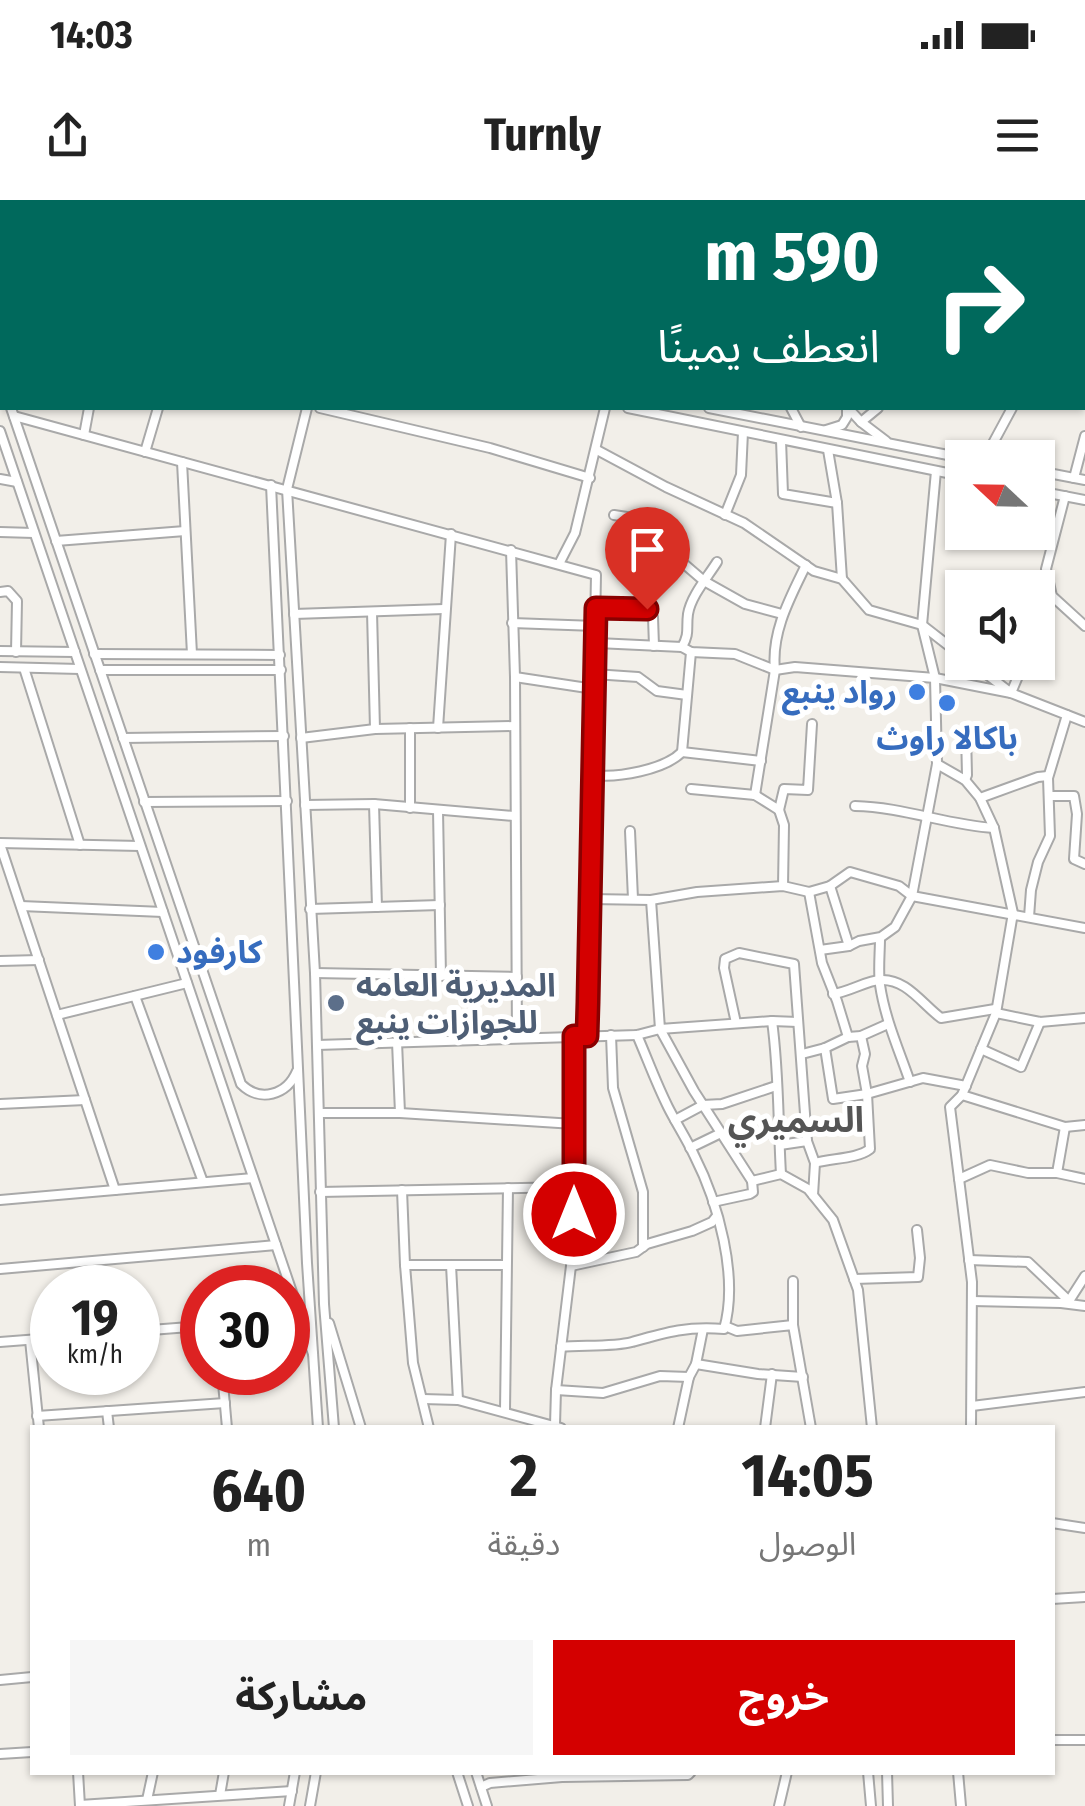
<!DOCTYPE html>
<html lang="ar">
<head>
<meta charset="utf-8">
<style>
	body { margin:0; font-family:"Fira Sans Condensed","Noto Sans Arabic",sans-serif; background:#f6f6f6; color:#222; direction:rtl; height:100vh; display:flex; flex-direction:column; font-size:38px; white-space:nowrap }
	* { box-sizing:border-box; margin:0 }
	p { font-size:32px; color:#767676 }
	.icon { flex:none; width:55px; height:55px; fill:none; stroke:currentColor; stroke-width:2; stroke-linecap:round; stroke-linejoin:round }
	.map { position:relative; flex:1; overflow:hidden; direction:ltr }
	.side { position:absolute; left:30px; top:1225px; width:1025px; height:350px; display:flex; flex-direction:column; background:#fff; border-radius:0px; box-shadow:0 2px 8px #0004; direction:rtl }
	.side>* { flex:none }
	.banner { position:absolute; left:0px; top:0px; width:1085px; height:210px; box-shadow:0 2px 8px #0004; direction:rtl; background:#00695c; color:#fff; overflow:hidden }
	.needle { width:65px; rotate:292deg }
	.tools { position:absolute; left:945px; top:240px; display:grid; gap:20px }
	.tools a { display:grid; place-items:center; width:110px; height:110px; border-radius:0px; background:#fff; box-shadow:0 2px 8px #0004; font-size:50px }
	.speed { position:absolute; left:30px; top:1065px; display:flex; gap:20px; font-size:50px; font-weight:700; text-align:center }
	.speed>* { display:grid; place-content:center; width:130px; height:130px; border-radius:50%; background:#fff; box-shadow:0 2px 8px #0004; line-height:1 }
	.speed small { font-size:25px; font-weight:400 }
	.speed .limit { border:15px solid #d22; background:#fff; color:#111 }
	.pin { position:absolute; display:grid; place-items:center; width:85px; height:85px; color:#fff; margin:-102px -42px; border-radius:50% 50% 50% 0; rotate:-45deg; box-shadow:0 0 10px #0007 }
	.pin .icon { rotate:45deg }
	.me { position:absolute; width:110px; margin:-55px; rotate:0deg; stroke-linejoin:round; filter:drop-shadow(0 0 8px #0008) }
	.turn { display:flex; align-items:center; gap:35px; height:210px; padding:0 40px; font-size:45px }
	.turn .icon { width:130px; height:130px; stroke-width:2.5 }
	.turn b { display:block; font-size:70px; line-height:85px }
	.eta { display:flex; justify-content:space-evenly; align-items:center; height:170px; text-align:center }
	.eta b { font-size:60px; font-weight:700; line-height:70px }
	.cta { display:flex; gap:20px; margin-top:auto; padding:20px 40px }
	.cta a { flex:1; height:115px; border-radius:0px; background:#d40000; color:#fff; font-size:40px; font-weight:700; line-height:115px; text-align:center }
	.cta a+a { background:#f6f6f6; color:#222 }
	.status { display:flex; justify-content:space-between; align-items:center; height:70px; padding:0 50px; background:#fff; direction:ltr }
	.status svg { height:28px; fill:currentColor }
	header { display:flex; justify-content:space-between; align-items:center; height:130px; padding:0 40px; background:#fff; font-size:45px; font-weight:700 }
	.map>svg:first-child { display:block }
</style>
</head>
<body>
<div class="status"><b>14:03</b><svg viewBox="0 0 49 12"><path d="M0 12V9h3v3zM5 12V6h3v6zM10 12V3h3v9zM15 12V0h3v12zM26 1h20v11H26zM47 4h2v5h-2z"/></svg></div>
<header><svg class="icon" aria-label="menu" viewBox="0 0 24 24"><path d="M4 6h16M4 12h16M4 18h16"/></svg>Turnly<svg class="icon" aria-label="share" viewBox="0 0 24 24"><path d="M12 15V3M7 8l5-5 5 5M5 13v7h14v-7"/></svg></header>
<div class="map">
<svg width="1085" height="1606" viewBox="0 0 1085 1606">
	<rect width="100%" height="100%" fill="#f2efe9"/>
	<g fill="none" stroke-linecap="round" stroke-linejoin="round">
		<defs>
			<g id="minor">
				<polyline points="55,0 59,2"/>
				<polyline points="177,0 181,2"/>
				<polyline points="406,0 407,2"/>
				<polyline points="454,0 454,2"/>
				<polyline points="654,0 666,2"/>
				<polyline points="706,0 707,2"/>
				<polyline points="821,0 822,2"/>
				<polyline points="920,0 921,2"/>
				<polyline points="972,0 974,2"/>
				<polyline points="22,2 24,0"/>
				<polyline points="118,2 121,0"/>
				<polyline points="164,2 166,0"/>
				<polyline points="347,2 347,0"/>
				<polyline points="488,2 491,2"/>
				<polyline points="541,2 543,0"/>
				<polyline points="749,2 756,0"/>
				<polyline points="764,2 772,0"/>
				<polyline points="875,2 883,0"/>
				<polyline points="1048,2 1054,0"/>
				<polyline points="0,26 2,27"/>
				<polyline points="0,55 2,56"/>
				<polyline points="1082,63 1085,63"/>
				<polyline points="1082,95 1085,95"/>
				<polyline points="1082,108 1085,104"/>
				<polyline points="0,111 2,112"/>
				<polyline points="0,146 2,146"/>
				<polyline points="0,175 2,182"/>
				<path d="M11,208l230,676c19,19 46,11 56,-13"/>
				<polyline points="307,208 287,289 315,773 324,1104 334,1228"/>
				<polyline points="320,208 490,248 590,278"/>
				<polyline points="628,208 962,276"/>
				<polyline points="709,208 963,258"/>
				<polyline points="791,208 801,227"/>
				<polyline points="848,208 861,222 886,241"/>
				<polyline points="14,216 596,375 587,836"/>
				<polyline points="861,222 878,208"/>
				<polyline points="826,230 842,225 847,217 847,208"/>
				<polyline points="0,231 313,1154"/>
				<polyline points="84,235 89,208"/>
				<polyline points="781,240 783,294 837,303"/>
				<polyline points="597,250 666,287 744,323 814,371 842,379 869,410 922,425 962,456"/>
				<polyline points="828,250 837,303 842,379"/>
				<polyline points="145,252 158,208"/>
				<polyline points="985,258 1012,208"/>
				<polyline points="182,262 192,454"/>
				<polyline points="1038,271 1085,280"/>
				<polyline points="1074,278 1085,236"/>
				<polyline points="0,279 17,282"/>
				<polyline points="271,285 307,1063 318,1228"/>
				<polyline points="1038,291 1085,300"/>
				<polyline points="1065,296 1046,369 1052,396 1085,426"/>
				<polyline points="614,315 633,318 661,335 669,351 704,381 745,404 782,414"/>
				<polyline points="725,315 741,275 743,232"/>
				<polyline points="0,332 34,333"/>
				<polyline points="56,341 185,331"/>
				<polyline points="511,350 515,477 517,838"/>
				<polyline points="559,364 575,333 605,208"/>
				<polyline points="0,392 8,391 17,401 16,452"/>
				<polyline points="596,409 647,409 653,417 654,446"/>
				<polyline points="372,412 375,529"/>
				<polyline points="294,414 444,409"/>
				<polyline points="512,423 596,426"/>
				<polyline points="1038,430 1052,396"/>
				<polyline points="597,443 682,447 691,452 735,454 775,470 795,467 935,478 1011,493 1085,522"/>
				<path d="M682,447c8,-14 4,-18 6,-33 3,-18 19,-36 29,-52"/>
				<polyline points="0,451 75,452"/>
				<polyline points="691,452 682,552 761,561"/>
				<polyline points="94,454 280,455"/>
				<polyline points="971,462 1011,493 1024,462"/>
				<polyline points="0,467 80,469"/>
				<polyline points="24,468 80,645"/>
				<polyline points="100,470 281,470"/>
				<polyline points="594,474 638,477 657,491 687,495"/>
				<polyline points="515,477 594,489"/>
				<polyline points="438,528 451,334"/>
				<polyline points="123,538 284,536"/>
				<polyline points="301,538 375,529 514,526"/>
				<polyline points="937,564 965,580 980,598 994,628 1013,713 996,813 962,895 1065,927 1085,925"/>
				<path d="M593,575c25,3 71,-5 89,-23"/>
				<polyline points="965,580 967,575 966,533"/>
				<polyline points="691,589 755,595 779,610"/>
				<path d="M755,595l20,-125c-4,-38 15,-72 31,-105"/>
				<polyline points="1051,596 1074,596 1077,614 1074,659 1085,664"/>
				<polyline points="980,598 1038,577 1048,576"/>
				<polyline points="144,602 287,601"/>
				<polyline points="374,604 377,707"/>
				<polyline points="305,605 374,604 514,616"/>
				<path d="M855,606c48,1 92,19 139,22"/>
				<polyline points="410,608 410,528"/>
				<polyline points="438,610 441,776"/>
				<polyline points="630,631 633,699"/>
				<polyline points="0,643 140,646"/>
				<polyline points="0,644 115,990"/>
				<polyline points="783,686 784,625 779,610 784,589 808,590 812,524"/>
				<polyline points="830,686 849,746"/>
				<polyline points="809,692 822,763 837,801 848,837"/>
				<polyline points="591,699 651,700 697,692 783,686 809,692 830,686 850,672 899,686 912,696 1085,728"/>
				<polyline points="651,700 660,829 772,821 798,822"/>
				<polyline points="21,706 163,712"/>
				<polyline points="310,709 440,705"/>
				<polyline points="1029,717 1031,690 1038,662 1050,636 1048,578 1067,515"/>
				<path d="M880,738c0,15 -2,32 0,47 5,34 19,65 30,97"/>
				<polyline points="820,750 849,746 859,741 881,737 895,727 912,696 937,564 935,478 922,425 936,271"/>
				<polyline points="0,761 39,760"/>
				<polyline points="315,773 517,777"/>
				<path d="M833,794c16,-2 35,-14 47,-14 26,-2 42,24 61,38l54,-9"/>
				<polyline points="135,796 203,982"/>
				<polyline points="996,813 1040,822 1085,818"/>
				<polyline points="57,815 187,783"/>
				<path d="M772,821c7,50 6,102 9,153"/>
				<polyline points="736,823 724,768 725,759 739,753 794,764 807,941 815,963 813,995"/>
				<polyline points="611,835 613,888 643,992 643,1047"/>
				<polyline points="397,842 400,913"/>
				<polyline points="317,845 637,835 660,829 694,891 752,981 781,974 808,989 833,1020 858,1090 872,1228"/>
				<polyline points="825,848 833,899 867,894 923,878 966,886"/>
				<polyline points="981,849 1021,867 1040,822"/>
				<polyline points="802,854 825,848 848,837 861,836 888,824"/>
				<polyline points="962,895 950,907 972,1082 971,1228"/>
				<polyline points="0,904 85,900"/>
				<polyline points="320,913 400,913 574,924"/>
				<polyline points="675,920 703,905 722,904 776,886"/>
				<polyline points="780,945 807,941"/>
				<polyline points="690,948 721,933"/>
				<path d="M815,963c17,-5 42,-4 55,-14l-3,-55 -5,-28 3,-12 -4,-18"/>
				<polyline points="1057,973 1065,927"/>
				<polyline points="959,979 990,965 1028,973 1057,973 1085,979"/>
				<polyline points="402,990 405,1065 413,1163 429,1228"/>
				<polyline points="320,992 574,987"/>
				<polyline points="0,1000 253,978"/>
				<polyline points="713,1002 750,994 753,992 752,981"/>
				<polyline points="969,1060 1028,1062 1069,1101"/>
				<polyline points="405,1065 506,1065"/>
				<polyline points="451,1065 458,1200"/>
				<polyline points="571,1066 636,1052 647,1044 692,1031 712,1022 716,1017"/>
				<polyline points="0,1069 276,1045"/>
				<polyline points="854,1079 918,1077 920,1058 917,1030"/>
				<polyline points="972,1101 1061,1103 1085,1106"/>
				<polyline points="1065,1102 1069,1101 1085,1076"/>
				<polyline points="329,1123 361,1228"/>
				<polyline points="793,1125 793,1081"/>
				<polyline points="725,1126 737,1131 793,1125 811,1228"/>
				<polyline points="703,1129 696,1164 758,1174 803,1177"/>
				<polyline points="138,1131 202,1126"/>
				<polyline points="30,1140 39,1228"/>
				<polyline points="0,1142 52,1138"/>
				<path d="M561,1147c20,-2 53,0 71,-5 35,-10 55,-16 92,-13 15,-52 -6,-127 -30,-174 -8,-17 -18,-32 -26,-48 -12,-24 -21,-49 -31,-72"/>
				<polyline points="222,1172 227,1228"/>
				<polyline points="556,1190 603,1193 660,1176 689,1177"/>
				<polyline points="423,1199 458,1200 561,1228"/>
				<polyline points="972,1206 1085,1192"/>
				<polyline points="107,1211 109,1228"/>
				<polyline points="505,1211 508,988"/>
				<polyline points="37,1216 225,1203"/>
				<polyline points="555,1225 556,1190 574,1041 574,837"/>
				<polyline points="678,1228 689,1177 696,1164"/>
				<polyline points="765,1228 772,1174"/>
				<polyline points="1052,1323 1085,1328"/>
				<polyline points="1052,1399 1085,1397"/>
				<polyline points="0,1480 32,1477"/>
				<polyline points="1052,1540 1085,1540"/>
				<polyline points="0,1554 32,1552"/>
				<polyline points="78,1572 80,1606"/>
				<polyline points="457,1572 468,1606"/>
				<polyline points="476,1572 487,1606"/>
				<polyline points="868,1572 871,1606"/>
				<polyline points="887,1572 888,1606"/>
				<polyline points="958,1572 961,1606"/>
				<polyline points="481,1587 490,1583 562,1577 688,1575 691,1572"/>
				<polyline points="220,1595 224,1572"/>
				<polyline points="147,1600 153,1572"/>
				<polyline points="80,1605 292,1591"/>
				<polyline points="289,1606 295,1572"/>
				<polyline points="310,1606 316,1572"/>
				<polyline points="779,1606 787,1572"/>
			</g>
		</defs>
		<use href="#minor" stroke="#a9a9a9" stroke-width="12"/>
		<use href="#minor" stroke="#fff" stroke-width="8"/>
	</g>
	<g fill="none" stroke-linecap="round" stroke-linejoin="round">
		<defs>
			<polyline id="route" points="574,1014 574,836 587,836 588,802 596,408 647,409"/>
		</defs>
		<use href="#route" stroke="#8a0000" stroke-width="25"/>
		<use href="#route" stroke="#d40000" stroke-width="18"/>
	</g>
	<g fill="#3f7fe0" stroke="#fff" stroke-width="4">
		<circle cx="917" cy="492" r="10"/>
		<circle cx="947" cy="503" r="10"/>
		<circle cx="156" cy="752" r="10"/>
	</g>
	<circle fill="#5c6f8a" stroke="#fff" stroke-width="4" cx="336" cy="803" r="10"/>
	<g text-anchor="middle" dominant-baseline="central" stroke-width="10" stroke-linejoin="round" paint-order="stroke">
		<g font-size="32" font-weight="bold" fill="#366cbe" stroke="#fff" text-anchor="end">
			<text x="897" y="492">رواد ينبع</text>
			<text x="947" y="538" text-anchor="middle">باكالا راوث</text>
			<text x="176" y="752" text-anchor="start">كارفود</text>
		</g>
		<g font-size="32" font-weight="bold" fill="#4e5e75" stroke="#fff" text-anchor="start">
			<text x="356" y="785">المديرية العامه<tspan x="356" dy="37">للجوازات ينبع</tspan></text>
		</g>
		<g font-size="35" font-weight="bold" fill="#555" stroke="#fff">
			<text x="796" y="920">السميري</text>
		</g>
	</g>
</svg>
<div class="tools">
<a><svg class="needle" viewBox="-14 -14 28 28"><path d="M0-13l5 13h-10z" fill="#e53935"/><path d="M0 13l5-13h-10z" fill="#767676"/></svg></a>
<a><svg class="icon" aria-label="sound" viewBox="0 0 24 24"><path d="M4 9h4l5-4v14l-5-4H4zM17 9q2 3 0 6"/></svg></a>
</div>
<div class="speed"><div>19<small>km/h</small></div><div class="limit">30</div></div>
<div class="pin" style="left:647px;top:409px;background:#d93025"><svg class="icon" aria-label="arrive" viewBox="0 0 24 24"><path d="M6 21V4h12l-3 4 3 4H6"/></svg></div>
<svg class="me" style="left:574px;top:1014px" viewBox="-20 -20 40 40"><circle r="17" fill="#d40000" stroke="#fff" stroke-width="3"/><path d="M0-11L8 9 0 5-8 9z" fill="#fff"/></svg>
<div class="banner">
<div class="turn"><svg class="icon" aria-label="right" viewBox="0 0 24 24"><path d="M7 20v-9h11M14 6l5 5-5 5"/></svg><div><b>590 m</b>انعطف يمينًا</div></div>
</div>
<section class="side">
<div class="eta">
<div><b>14:05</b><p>الوصول</p></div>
<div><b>2</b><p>دقيقة</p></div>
<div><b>640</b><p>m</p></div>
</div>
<div class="cta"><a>خروج</a><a>مشاركة</a></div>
</section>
</div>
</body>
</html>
